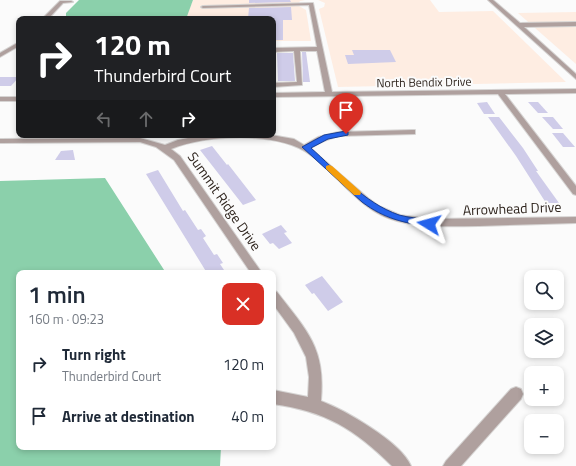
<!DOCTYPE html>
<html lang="en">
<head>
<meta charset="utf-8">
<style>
	body { margin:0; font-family:"Titillium Web",sans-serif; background:#f6f6f7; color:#1f2937; height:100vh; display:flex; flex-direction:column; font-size:15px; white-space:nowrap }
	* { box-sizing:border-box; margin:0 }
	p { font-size:13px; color:#747a83 }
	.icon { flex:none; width:22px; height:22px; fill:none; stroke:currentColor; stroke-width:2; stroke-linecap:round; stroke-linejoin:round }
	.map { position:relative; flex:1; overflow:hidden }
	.panel { position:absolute; left:16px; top:270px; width:260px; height:180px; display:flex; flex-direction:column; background:#fff; border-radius:8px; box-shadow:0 2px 6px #0003 }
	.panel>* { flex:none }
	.banner { position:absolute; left:16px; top:16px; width:260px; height:122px; border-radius:8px; box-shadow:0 2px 6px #0003; background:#202124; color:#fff; overflow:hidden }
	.tools { position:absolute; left:524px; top:270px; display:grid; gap:8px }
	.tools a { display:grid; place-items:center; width:40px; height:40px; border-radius:8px; background:#fff; box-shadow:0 2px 6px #0003; font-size:20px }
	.pin { position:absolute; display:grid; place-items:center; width:34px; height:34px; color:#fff; margin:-41px -17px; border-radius:50% 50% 50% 0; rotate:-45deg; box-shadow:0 0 4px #0007 }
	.pin .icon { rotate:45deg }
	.me { position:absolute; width:44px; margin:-22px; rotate:278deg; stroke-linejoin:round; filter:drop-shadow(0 0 3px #0008) }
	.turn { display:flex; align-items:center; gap:14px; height:84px; padding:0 12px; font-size:18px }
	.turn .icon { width:52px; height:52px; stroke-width:2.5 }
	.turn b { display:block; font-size:28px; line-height:34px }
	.lanes { display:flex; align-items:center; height:38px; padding:0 12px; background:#0003; justify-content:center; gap:20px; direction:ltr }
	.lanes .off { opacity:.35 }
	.round { display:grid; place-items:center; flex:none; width:42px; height:42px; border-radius:8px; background:#f6f6f7 }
	.headline { display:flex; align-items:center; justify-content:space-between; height:68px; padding:0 12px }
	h1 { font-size:24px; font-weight:600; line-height:30px }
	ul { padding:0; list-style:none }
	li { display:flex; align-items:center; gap:12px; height:52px; padding:0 12px }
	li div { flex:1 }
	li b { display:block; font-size:15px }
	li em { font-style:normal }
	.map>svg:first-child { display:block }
</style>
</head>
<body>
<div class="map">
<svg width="576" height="466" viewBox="0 0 576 466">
	<rect width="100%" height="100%" fill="#fbfbfb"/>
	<g fill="#feede2">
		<polygon points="193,0 305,0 300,1 298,4 299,6 306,10 311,41 273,41 273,19 185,19"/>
		<polygon points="318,0 430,0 439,12 493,11 566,82 338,87 319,9 324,7 325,3"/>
		<polygon points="576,12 576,64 518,13"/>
	</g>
	<g fill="#8bd0ab">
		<polygon points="79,0 193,0 186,19 66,19 66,13"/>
		<polygon points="105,178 166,273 19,273 19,447 221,447 220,466 0,466 0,181"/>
	</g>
	<g fill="#cfcce9">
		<polygon points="249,0 290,0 291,2 249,3"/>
		<polygon points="291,7 292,20 283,20 283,40 273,40 273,19 248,19 249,8"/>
		<polygon points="352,50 390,50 396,62 348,64 345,55 354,55"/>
		<polygon points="302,52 306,52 310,82 303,82"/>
		<polygon points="277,53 293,53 295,81 278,81"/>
		<polygon points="0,77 19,77 11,86 0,86"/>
		<polygon points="487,102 495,114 484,114 477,103"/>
		<polygon points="528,102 538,102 548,113 538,113"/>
		<polygon points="488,117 499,117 523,148 538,171 536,171 559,203 546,203 516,156"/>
		<polygon points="542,117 553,117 563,129 553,129"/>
		<polygon points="552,133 563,133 575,147 563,147"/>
		<polygon points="212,146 227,165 228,164 256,200 243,205 200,150"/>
		<polygon points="73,150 75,160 55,160 61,151"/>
		<polygon points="158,170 183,211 185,210 198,230 201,229 206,236 203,238 214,255 217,254 223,263 220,264 226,273 207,273 146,174"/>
		<polygon points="281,225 287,232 284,233 292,243 279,249 273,243 270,244 262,234"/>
		<polygon points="322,276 343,302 328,311 314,293 312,294 305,285"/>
	</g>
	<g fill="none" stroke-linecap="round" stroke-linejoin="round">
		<defs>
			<g id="minor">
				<polygon points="488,0 493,0 520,23 576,22 576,26 524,27 576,74 576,79"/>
				<polygon points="60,1 71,1 73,2 63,3 48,19 42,19"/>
				<polygon points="313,3 332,92 576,89 576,93 505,94 576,186 576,195 573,194 498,94 273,97 273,93 325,92 317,51 300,51 302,85 273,87 273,83 297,82 294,51 273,52 273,48 317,47 309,5 203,8 201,7 203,6"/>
				<polygon points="19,42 19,46 0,57 0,53"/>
				<rect x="0" y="97" width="19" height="4"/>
				<path d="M412,130h3v4l-77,2 -14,5 -14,7 58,50 11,8 21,9 29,4 147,-2v6c-32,1 -65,2 -97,3 -28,0 -55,2 -82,-5 -37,-9 -58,-46 -88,-67 -32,-23 -103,-19 -138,-5l9,7 82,117h-11l-77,-113 -18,-13 -16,-5 -140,1v-4l140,-1 25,7 13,-5 25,-5h68l23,4 10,6 14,-8 20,-5z"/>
				<path d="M273,290l4,2c30,39 49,56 44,109 24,9 80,41 90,65h-19c-37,-37 -67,-55 -119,-62v-14l35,7 1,-20 -3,-20 -12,-24 -21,-29z"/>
				<polygon points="516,387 521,389 523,394 521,399 461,466 443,466 446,461 511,389"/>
			</g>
		</defs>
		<use href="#minor" stroke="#d6d4d3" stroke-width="2"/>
		<use href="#minor" fill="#afa09e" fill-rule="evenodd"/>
	</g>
	<path fill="#2563eb" stroke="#184099" d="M346,131l2,1v3l-20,4 -17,9c26,23 53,55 88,67 10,3 23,3 33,6l2,3 -2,2 -3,1c-27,-5 -44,-8 -67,-25l-60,-55 22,-12z"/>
	<polygon fill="#f59e0b" points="329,165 332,166 360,191 361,193 360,195 354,195 326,169 326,166"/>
	<g text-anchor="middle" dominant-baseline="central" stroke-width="4" stroke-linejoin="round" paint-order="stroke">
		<g font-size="12" fill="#2f251e" stroke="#fbfbfb">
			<text transform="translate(424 82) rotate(-1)">North Bendix Drive</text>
		</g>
		<g font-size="14" fill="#2f251e" stroke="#fbfbfb">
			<text transform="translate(225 201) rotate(55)">Summit Ridge Drive</text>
			<text transform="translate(512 208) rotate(-2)">Arrowhead Drive</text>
		</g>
	</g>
</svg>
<div class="tools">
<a><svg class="icon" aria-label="search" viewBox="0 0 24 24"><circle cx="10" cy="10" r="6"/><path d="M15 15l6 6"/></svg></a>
<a><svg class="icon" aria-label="layers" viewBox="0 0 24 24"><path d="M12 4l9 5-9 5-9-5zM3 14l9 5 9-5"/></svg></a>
<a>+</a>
<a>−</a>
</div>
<div class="pin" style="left:346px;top:134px;background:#d93025"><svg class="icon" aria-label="arrive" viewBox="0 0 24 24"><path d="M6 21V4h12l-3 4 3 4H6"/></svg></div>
<svg class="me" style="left:429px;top:224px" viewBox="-20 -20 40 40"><path d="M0-17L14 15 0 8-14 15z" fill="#2563eb" stroke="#fff" stroke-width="4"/></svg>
<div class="banner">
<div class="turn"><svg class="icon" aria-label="right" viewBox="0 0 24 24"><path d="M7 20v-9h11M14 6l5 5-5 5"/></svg><div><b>120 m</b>Thunderbird Court</div></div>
<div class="lanes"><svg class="icon off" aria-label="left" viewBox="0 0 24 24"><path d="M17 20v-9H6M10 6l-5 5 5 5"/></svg><svg class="icon off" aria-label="ahead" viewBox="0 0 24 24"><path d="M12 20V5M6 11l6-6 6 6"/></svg><svg class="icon" aria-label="right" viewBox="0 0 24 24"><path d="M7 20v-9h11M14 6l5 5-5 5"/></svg></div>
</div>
<section class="panel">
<div class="headline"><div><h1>1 min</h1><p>160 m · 09:23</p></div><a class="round" style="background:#d93025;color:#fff"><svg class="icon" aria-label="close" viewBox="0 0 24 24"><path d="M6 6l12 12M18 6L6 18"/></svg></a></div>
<ul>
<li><svg class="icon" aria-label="right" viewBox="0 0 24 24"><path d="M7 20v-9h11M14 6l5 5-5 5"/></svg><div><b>Turn right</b><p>Thunderbird Court</p></div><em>120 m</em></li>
<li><svg class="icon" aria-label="arrive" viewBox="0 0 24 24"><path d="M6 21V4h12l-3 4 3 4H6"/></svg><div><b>Arrive at destination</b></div><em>40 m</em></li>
</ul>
</section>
</div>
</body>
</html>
